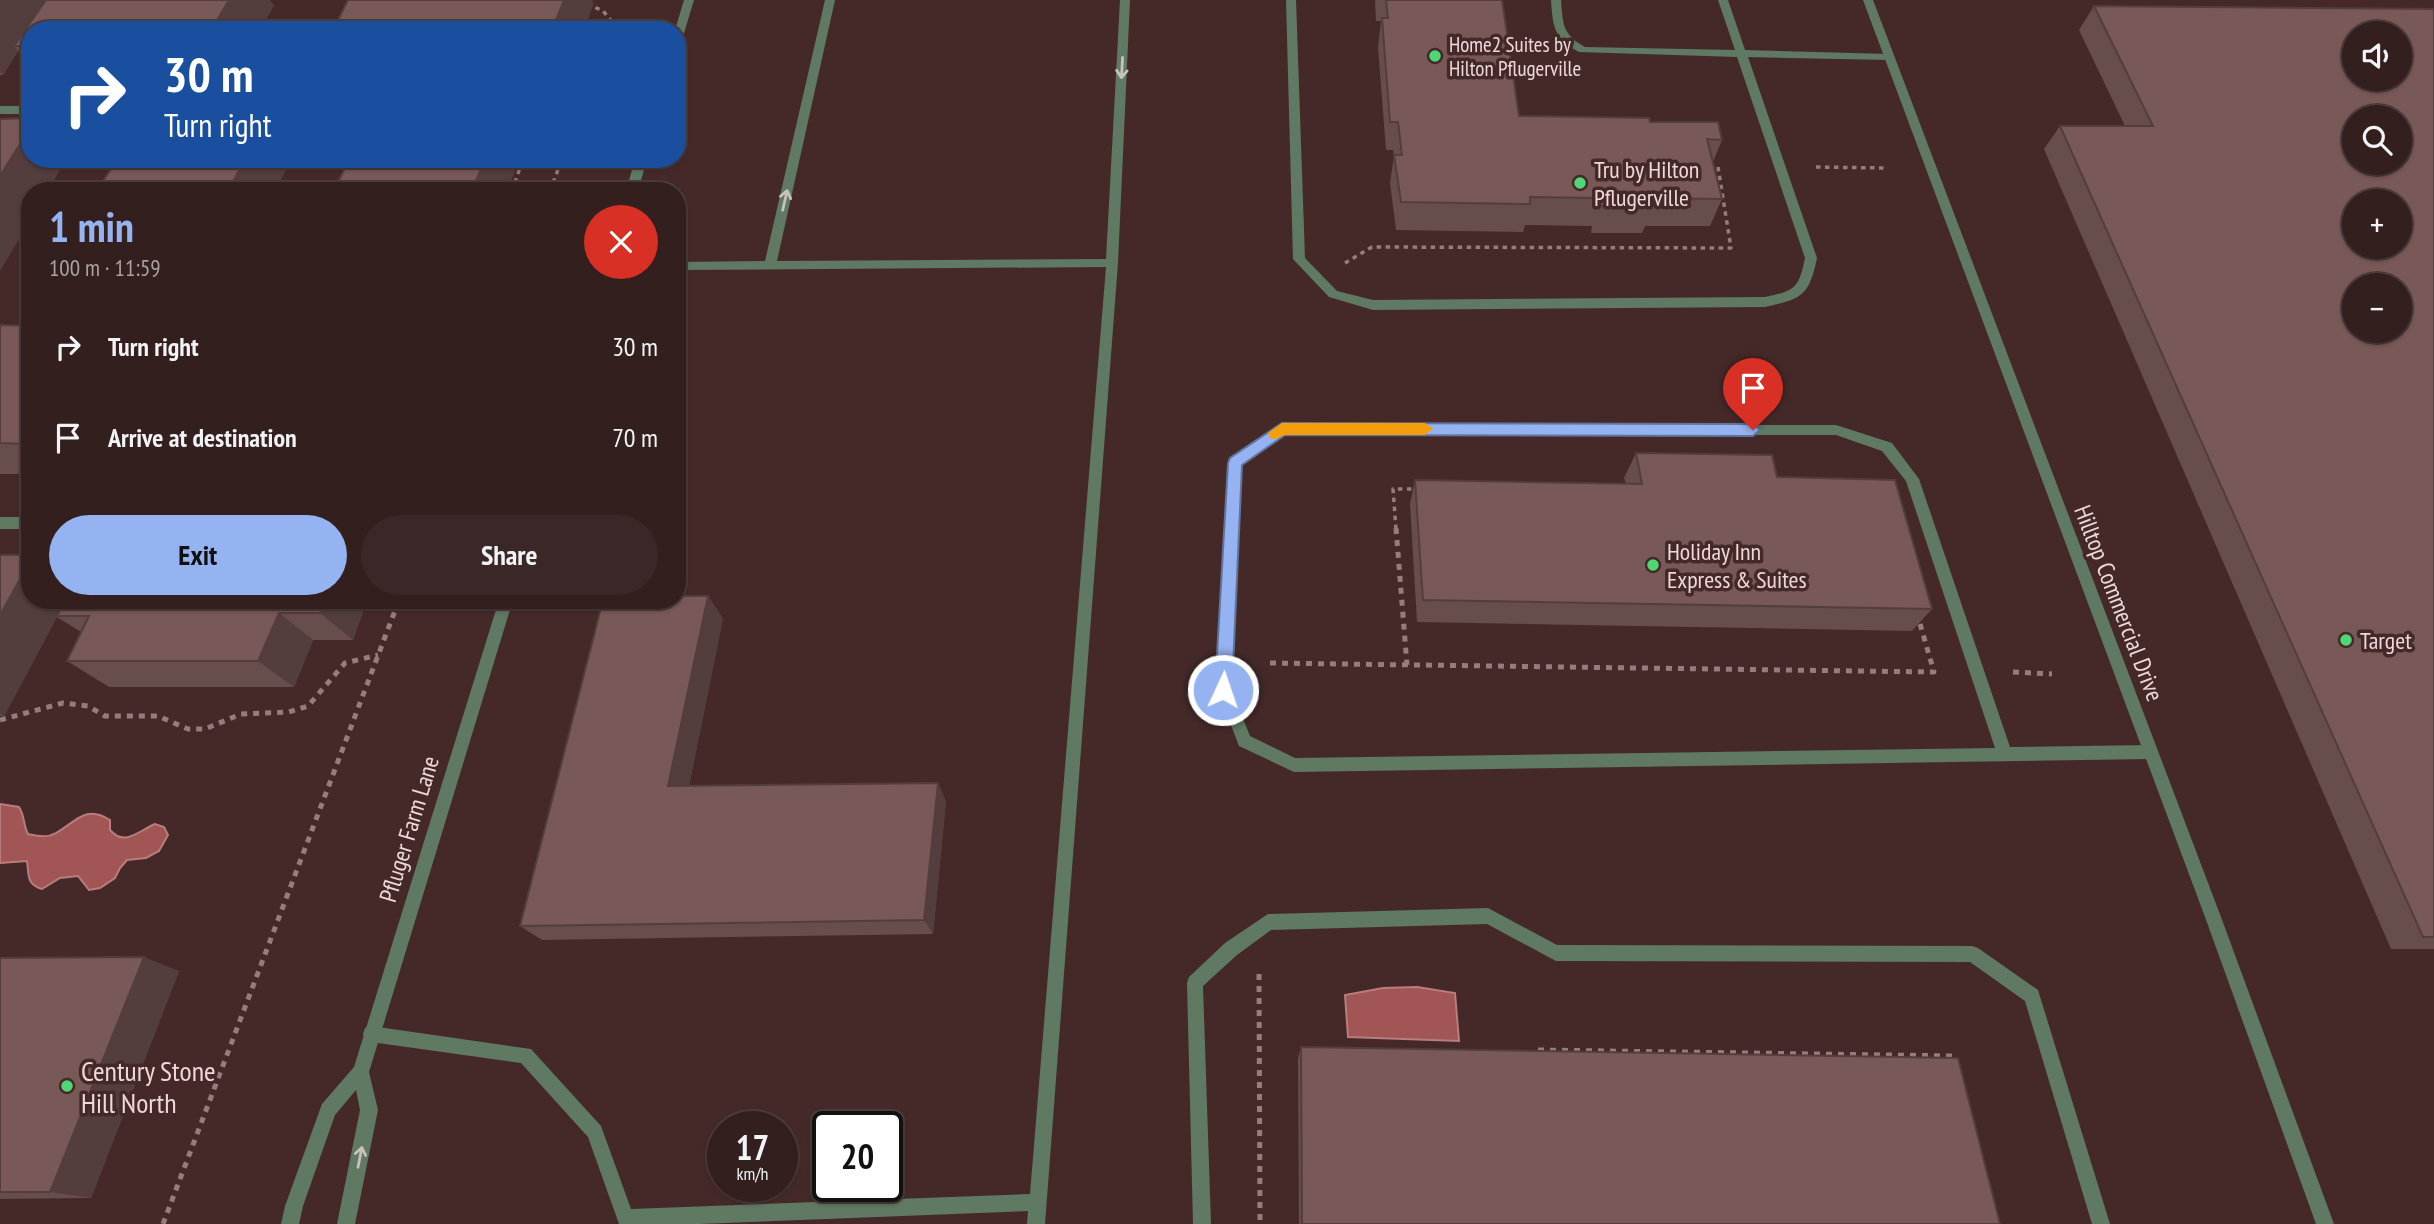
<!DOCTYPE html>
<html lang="en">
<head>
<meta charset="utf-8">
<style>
	body { margin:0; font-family:"PT Sans Narrow",sans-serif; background:#3c2728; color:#f1f3f6; height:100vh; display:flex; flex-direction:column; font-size:26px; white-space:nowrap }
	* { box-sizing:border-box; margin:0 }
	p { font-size:23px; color:#a9a2a4 }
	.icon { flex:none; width:38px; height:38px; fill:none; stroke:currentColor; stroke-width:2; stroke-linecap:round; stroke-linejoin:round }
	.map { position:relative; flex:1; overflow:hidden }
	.side { position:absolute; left:21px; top:182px; width:665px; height:427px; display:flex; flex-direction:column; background:#341f1f; border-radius:28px; box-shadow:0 2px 5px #0004,0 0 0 2px #4e3d3d }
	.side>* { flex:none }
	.guide { position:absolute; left:21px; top:21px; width:665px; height:147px; border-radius:28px; box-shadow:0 2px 5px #0004,0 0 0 2px #4e3d3d; background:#1a4fa0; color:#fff; overflow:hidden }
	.tools { position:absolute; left:2342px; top:21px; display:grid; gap:14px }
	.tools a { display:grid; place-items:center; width:70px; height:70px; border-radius:50%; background:#341f1f; box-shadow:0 2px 5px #0004,0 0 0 2px #4e3d3d; font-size:35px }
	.speed { position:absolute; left:707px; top:1111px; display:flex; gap:14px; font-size:35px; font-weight:700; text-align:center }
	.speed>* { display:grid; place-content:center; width:91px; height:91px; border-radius:50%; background:#341f1f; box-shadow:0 2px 5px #0004,0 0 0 2px #4e3d3d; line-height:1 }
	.speed small { font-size:18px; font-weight:400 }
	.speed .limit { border:4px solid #111; border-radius:10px; background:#fff; color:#111 }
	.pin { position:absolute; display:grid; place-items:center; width:60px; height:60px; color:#fff; margin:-72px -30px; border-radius:50% 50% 50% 0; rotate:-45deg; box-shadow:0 0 7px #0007 }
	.pin .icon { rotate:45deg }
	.me { position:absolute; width:77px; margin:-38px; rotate:3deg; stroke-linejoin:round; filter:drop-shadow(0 0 5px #0008) }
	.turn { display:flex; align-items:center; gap:24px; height:147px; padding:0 28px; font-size:32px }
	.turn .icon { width:91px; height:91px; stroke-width:2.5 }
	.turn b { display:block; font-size:49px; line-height:60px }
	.round { display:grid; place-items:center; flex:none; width:74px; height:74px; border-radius:37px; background:#3c2728 }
	.overview { display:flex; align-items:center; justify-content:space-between; height:119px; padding:0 28px }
	h1 { font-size:42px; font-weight:600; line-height:52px; color:#95b2f1 }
	.cta { display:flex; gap:14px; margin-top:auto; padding:14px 28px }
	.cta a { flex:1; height:80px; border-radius:42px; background:#95b2f1; color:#111; font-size:28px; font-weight:600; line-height:80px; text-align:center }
	.cta a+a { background:#3c2728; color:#f1f3f6 }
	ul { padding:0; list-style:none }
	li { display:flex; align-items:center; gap:21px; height:91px; padding:0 28px }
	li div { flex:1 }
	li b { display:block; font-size:26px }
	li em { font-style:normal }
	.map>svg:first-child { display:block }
</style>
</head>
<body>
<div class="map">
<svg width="2434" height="1224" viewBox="0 0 2434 1224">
	<rect width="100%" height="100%" fill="#452929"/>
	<g fill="#a25555" stroke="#b87d7c" stroke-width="2">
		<path d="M0,804l19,3c6,9 4,18 9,27 10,2 19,4 28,-1 20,-11 29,-29 54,-13v10c15,17 28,1 45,-6l9,3 4,8 -9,16 -13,7 -19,2 -7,8 -5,10 -15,10 -11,2 -11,-14 -18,2 -18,11c-16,-5 -13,-14 -15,-28l-27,2z"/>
		<polygon points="1417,987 1455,993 1459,1041 1348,1037 1345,995 1383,988"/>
	</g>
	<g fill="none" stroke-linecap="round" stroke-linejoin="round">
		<g stroke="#947d7c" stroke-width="3.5" stroke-dasharray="4.5 4.5" stroke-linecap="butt">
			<polyline points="579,0 603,11 614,24 611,30"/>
			<polyline points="1816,167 1885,168"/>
			<polyline points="512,191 523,159"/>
			<polyline points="550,191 562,159"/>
			<polyline points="1345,263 1372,247 1731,248 1718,167"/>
			<polyline points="1396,529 1393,489 1417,489"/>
		</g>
		<g stroke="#947d7c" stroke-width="5" stroke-dasharray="6 6" stroke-linecap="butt">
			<polyline points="1396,528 1407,665"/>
			<polyline points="1270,663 1934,672 1918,617"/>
			<polyline points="2013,672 2052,674"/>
			<polyline points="0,720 63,703 88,706 105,716 158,716 188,729 205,729 241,714 289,712 308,706 345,663 378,655"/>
			<polyline points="1259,974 1260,1224"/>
			<polyline points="1538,1050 1954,1056 1956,1063"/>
			<polyline points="163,1224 399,600"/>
		</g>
		<g fill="#5f7963" fill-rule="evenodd">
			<polygon points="825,0 835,0 777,261 1106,259 1120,0 1130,0 1118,263 1045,1224 1027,1224 1028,1211 699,1224 619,1224 588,1137 521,1063 371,1042 365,1040 363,1034 365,1028 371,1026 531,1049 601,1126 631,1209 1030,1194 1106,267 677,270 677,262 765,261"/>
			<path d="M1286,0h10l9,258 32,33 36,9 392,-3c30,-6 34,-9 40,-39l-68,-201 -158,-5c-25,-14 -26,-24 -28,-52h10c2,24 1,34 24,47l150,3 -17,-50h10l17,50 144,4 5,3 -5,3 -141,-3 69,201c-8,38 -15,41 -52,49l-392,3 -44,-13 -36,-38z"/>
			<rect x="0" y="106" width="30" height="8"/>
			<path d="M1282,424l554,1 56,18 27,36 91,268 141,-2 5,2 2,5 -2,5 -5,2 -857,13 -55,-26 -22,-57 11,-227 2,-4zM1284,434l552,1 46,16 24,30 89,267 -700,10 -45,-22 -19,-47 10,-225z"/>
			<rect x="0" y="517" width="30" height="12"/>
			<polygon points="1488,908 1557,945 1972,946 1978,948 2038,990 2110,1224 2092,1224 2025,1001 1970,962 1556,961 1487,924 1271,930 1237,955 1203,986 1211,1224 1193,1224 1187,983 1189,977 1225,943 1268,914"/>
		</g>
		<g fill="#5f7963" fill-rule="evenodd">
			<polygon points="684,0 694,0 682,40 677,43 677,30 675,30"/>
			<polygon points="1863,0 1873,0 2221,917 2334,1224 2316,1224 2205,917"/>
			<polygon points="635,159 647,159 638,191 626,191"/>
			<polygon points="499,600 513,600 369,1072 378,1110 355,1224 337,1224 360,1110 356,1090 335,1115 303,1206 299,1224 281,1224 285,1206 322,1104 354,1067"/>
		</g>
	</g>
	<g fill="#674d4b">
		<polygon points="0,0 274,5 260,30 30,30 30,64 18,51 3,75 0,75"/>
		<polygon points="1375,0 1502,0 1519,116 1650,122 1722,140 1713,162 1722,199 1710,226 1645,226 1642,233 1591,233 1592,226 1525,225 1523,232 1396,230 1390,183 1394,156 1393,150 1386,150 1378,47 1381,21 1376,21"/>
		<polygon points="2094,6 2434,9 2434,949 2391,949 2044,149 2060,126 2125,126 2079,30"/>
		<polygon points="0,325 30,326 30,474 0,474"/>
		<polygon points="1636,453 1777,477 1932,609 1912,631 1417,622 1410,504 1415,480 1626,484 1624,478"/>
		<polygon points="0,555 30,600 367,600 353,640 313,640 294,687 109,687 67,661 81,632 57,617 4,716 0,716"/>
		<polygon points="723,618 689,786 946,801 933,934 542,940 520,926"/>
		<polygon points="0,958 179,971 91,1198 0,1199"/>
		<polygon points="1301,1047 2000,1224 1299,1224 1298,1058"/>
	</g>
	<g fill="#543e3d">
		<polygon points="0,0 48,0 14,46 18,51 3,75 0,72"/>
		<polygon points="229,0 270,0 274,5 260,30 211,30"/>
		<polygon points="564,0 592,0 594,3 584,30 552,30"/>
		<polygon points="30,128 30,159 66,159 48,191 30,191 30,221 0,271 0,176"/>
		<polygon points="245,159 292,159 275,191 228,191"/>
		<polygon points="485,159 520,159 507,191 472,191"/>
		<polygon points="30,561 30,600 66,600 4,716 0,714 0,615"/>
		<polygon points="708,596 723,618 685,805 668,786"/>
		<polygon points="325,600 367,600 353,640 320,613"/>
		<polygon points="279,613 313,640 294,687 258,661"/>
		<polygon points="938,783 946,801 933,934 924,920"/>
		<polygon points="144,957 179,971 91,1198 50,1192"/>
	</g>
	<g fill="#785957" stroke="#543e3d" stroke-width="2" fill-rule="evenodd">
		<polygon points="46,0 229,0 211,30 30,30 30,46 14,46"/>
		<polygon points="348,0 564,0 552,30 333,30"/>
		<polygon points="1386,0 1502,0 1519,116 1649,118 1650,122 1718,122 1722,140 1707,139 1722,199 1651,198 1653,205 1600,206 1601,198 1530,197 1530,204 1401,202 1394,155 1402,155 1398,122 1390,122 1382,18 1388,18"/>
		<path d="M2094,6l340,3v928h-11l-363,-811h93zM2354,33h45v46h-45zM2354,117h45v46h-45zM2354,201h45v46h-45zM2354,285h45v46h-45z"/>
		<polygon points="30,118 30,128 0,176 0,119"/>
		<polygon points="117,159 245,159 228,191 97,191"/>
		<polygon points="349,159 485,159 472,191 334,191"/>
		<polygon points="0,325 30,326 30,444 0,443"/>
		<polygon points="1636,453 1772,455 1777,477 1895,480 1932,609 1423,600 1415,480 1642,484"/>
		<polygon points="0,555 30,555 30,561 0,615"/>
		<polygon points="677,596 708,596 668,786 938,783 924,920 520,926 603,600 677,600"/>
		<polygon points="65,600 325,600 320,613 279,613 258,661 67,661 89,616 57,616"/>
		<polygon points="144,957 50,1192 0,1192 0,958"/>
		<polygon points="1301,1047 1958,1058 2000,1224 1302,1224"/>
	</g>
	<defs><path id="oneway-shaft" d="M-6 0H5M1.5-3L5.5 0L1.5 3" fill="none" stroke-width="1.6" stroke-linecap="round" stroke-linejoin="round" transform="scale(1.75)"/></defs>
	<g stroke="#c9c1bb">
		<use href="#oneway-shaft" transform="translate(1122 68) rotate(93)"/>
		<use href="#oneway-shaft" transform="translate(785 200) rotate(-77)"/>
		<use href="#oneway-shaft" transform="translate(360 1157) rotate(-79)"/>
	</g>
	<polygon fill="#95b2f1" stroke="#61749d" stroke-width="2" points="1282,423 1753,424 1760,430 1753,436 1285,435 1242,465 1232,690 1229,695 1223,697 1218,695 1215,690 1228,463 1230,458"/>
	<polygon fill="#f59e0b" points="1282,423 1425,423 1433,429 1425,435 1285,435 1275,439 1270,438 1268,433"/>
	<g fill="#4fd675" stroke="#452929" stroke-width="2.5">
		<circle cx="1435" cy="56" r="7"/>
		<circle cx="1580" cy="183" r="7"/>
		<circle cx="1653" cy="565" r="7"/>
		<circle cx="2346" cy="640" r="7"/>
		<circle cx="67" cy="1086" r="7"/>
	</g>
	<g text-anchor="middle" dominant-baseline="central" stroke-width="7" stroke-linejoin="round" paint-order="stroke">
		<g font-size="21" fill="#ecd9d8" stroke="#452929" text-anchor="start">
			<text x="1449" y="44">Home2 Suites by<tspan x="1449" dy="24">Hilton Pflugerville</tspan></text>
		</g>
		<g font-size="24" fill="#ecd9d8" stroke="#452929" text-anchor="start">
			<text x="1594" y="169">Tru by Hilton<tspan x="1594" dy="28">Pflugerville</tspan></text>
			<text x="1667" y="551">Holiday Inn<tspan x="1667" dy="28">Express &amp; Suites</tspan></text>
			<text x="2360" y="640">Target</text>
		</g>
		<g font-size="24" fill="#ecd9d8" stroke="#452929">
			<text transform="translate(2119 603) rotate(69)">Hilltop Commercial Drive</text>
			<text transform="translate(409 829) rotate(-73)">Pfluger Farm Lane</text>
		</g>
		<g font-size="28" fill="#ecd9d8" stroke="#452929" text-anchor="start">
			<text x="81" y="1070">Century Stone<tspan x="81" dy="32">Hill North</tspan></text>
		</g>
	</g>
</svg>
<div class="tools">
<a><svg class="icon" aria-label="sound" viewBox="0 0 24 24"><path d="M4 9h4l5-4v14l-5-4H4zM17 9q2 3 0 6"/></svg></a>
<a><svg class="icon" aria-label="search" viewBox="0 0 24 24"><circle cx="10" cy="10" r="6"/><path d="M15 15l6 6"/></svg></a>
<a>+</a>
<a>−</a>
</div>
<div class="speed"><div>17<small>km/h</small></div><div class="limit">20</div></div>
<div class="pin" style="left:1753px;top:430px;background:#d93025"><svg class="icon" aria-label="arrive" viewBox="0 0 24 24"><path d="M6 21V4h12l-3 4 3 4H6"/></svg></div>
<svg class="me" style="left:1223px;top:690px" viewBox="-20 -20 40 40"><circle r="17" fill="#95b2f1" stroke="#fff" stroke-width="3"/><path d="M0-11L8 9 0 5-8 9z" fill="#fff"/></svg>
<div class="guide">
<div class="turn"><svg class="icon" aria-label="right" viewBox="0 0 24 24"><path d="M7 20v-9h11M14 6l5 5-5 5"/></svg><div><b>30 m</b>Turn right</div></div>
</div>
<section class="side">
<div class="overview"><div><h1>1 min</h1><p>100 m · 11:59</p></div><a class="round" style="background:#d93025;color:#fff"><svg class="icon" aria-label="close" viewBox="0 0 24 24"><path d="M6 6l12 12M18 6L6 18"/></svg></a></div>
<ul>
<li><svg class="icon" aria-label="right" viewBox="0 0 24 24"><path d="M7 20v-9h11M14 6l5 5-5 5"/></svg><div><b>Turn right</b></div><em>30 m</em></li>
<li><svg class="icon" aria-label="arrive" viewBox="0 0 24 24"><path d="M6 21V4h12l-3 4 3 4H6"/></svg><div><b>Arrive at destination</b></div><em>70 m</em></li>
</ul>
<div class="cta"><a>Exit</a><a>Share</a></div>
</section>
</div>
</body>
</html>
